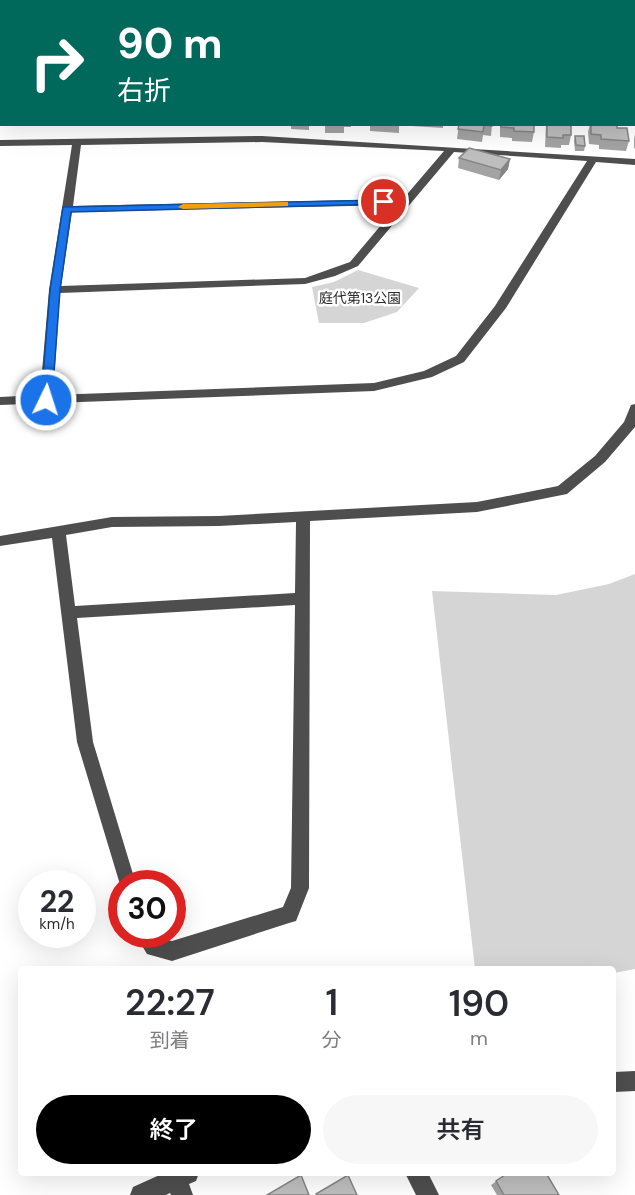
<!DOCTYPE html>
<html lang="ja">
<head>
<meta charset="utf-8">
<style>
	body { margin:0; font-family:"DM Sans","Noto Sans JP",sans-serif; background:#f7f7f7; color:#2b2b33; height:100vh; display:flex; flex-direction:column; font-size:22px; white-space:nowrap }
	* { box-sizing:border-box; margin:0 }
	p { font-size:20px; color:#7c7c81 }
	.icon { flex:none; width:33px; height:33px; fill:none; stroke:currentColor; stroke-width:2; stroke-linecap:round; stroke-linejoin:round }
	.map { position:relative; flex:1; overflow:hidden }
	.panel { position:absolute; left:18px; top:966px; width:598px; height:210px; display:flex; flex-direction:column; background:#fff; border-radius:6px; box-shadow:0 6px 24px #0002 }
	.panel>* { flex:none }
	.hud { position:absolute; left:0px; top:0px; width:636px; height:126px; box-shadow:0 6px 24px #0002; background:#00695c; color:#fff; overflow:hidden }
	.speed { position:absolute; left:18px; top:870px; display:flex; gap:12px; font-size:30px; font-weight:700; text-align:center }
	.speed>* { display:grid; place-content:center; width:78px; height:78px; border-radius:50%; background:#fff; box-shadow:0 6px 24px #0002; line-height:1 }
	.speed small { font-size:15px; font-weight:400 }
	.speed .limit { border:9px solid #d22; background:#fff; color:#111 }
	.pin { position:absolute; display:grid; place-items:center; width:51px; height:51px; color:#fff; margin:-26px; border:3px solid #fff; border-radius:50%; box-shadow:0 2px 6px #0007 }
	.me { position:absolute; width:66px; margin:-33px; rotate:4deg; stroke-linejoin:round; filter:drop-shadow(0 0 4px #0008) }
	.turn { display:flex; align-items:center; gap:21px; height:126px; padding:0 18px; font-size:27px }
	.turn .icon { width:78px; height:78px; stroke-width:2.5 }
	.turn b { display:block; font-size:42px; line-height:51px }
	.eta { display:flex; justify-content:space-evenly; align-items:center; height:102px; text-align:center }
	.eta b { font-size:36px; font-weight:600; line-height:42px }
	.action { display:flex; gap:12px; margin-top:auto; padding:12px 18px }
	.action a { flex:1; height:69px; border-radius:36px; background:#000; color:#fff; font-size:24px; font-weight:600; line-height:69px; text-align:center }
	.action a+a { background:#f7f7f7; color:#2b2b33 }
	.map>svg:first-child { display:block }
</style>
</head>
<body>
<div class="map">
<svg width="635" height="1195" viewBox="0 0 635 1195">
	<rect width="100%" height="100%" fill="#fff"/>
	<g fill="#d5d5d5">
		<polygon points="359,0 635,0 635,105 634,2"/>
		<polygon points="358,270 419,288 397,312 364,323 319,323 312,287 334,282"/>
		<polygon points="635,574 635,969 614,973 614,969 475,969 432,591 556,595 609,584"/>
	</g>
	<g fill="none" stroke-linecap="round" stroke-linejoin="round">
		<defs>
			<g id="major">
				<rect x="0" y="94" width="2" height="6"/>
				<rect x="634" y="112" width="1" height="6"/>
			</g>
		</defs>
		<use href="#major" stroke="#dbdbdb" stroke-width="2"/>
		<g fill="#4e4e4e" fill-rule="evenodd">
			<rect x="62" y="0" width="8" height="2"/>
			<polygon points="138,0 146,0 137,2"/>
			<rect x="217" y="0" width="8" height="2"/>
			<polygon points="302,0 310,0 301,2"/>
			<rect x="0" y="51" width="2" height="6"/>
			<path d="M262,136l373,23v6l-39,-3 -90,146 -42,54 -32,15 -58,14 -374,14v-8l40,-2 9,-105 23,-145 -72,1v-6zM262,142l182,9 -41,48 -330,7 8,-61zM454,152l133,9 -92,145 -39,50 -32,15 -50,12 -321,12 7,-102 245,-9 30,-8 23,-10zM398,205l-48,57 -45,16 -244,8 11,-74z"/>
			<path d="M635,404v23l-30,35 -38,32 -90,18 -167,9 -1,367 -13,33 -7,2 -117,38 -25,-7 -12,-20h21l4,5 12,2 111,-34 8,-19 4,-283 -218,13 16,124 43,142h-14v7l-45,-149 -25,-204 -52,8v-10l112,-19 107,-1 258,-14 81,-16 37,-30 29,-34 7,-17zM296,522l-1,71 -220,13 -9,-71 46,-8 107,-1z"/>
			<polygon points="635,1071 635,1091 614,1092 614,1072"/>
			<polygon points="164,1173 199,1173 196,1181 189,1184 193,1195 171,1195 170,1193 166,1195 130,1195 133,1187"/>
			<polygon points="405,1173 428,1173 439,1195 416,1195"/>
		</g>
		<use href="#major" fill="#000" fill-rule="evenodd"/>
	</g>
	<g fill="#a3a3a3">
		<polygon points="193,124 222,124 222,126 193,125"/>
		<polygon points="285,124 309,124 309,130 291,129 291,125"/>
		<polygon points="325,124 351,124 351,127 344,127 344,133 325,133"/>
		<polygon points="370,124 399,124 399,133 370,131"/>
		<polygon points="412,124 443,124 443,128 412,126"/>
		<polygon points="459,124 492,124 491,136 483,135 482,142 457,139"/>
		<polygon points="500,124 534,124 534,132 532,142 512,141 512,138 500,137"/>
		<polygon points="546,124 571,124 571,135 569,145 561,145 561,148 545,147"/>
		<polygon points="590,124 617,124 617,128 629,141 626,151 599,149 599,145 589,144 588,132"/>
		<polygon points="635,134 635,149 634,148 634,139"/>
		<polygon points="575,136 585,146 584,151 575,151 574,141"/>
		<polygon points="459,158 510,159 508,169 499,180 458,168"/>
		<polygon points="508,1173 559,1195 497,1195 491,1185"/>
	</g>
	<polygon fill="#858585" points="510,159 508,169 499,180 501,170"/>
	<g fill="#bebebe" stroke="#858585" stroke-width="1.5">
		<polygon points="0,0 19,0 14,1 14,2 2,2 2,4 0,4"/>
		<polygon points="31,0 47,0 46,2 30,2"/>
		<polygon points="72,0 91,0 90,2 71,2"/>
		<polygon points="106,0 121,0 120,2 105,2"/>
		<polygon points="152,0 172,0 172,2 151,2"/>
		<polygon points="185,0 203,0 202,2 184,2"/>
		<polygon points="235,0 255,0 255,1 258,1 235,2"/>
		<polygon points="268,0 285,0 284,2 268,2"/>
		<rect x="321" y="0" width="21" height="2"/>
		<polygon points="0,8 2,8 2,17 0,16"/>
		<polygon points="459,124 492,124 492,126 484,125 483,132 458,129"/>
		<polygon points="501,124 534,124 534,132 514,131 514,128 501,127"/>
		<polygon points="547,124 571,124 571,135 563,135 563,138 547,137"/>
		<polygon points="591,124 617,124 617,128 627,128 629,141 601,139 601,135 591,134"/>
		<polygon points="575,136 584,136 585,146 576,145"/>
		<polygon points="469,148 510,159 501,170 459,158"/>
		<polygon points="508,1173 546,1173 559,1195 504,1195 496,1181"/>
		<polygon points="301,1175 309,1195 267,1195"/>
		<polygon points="348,1175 357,1195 317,1195 316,1194"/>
	</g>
	<polygon fill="#1a73e8" stroke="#114b97" stroke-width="1.5" points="384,200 387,201 387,204 71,212 60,290 52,400 46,404 41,400 50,290 63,207"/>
	<polygon fill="#f59e0b" points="285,202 288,202 288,206 183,209 178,207 183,204"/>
	<g text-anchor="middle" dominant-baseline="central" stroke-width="5" stroke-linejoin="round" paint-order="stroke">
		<g font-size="14" fill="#2c2c2c" stroke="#fff">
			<text x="360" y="298">庭代第13公園</text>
		</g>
	</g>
</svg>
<div class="speed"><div>22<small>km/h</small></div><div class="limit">30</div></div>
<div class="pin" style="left:384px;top:202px;background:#d93025"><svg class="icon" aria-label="arrive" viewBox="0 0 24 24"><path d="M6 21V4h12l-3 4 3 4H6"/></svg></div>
<svg class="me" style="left:46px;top:400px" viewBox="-20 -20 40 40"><circle r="17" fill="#1a73e8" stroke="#fff" stroke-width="3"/><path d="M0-11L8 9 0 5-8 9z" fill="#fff"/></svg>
<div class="hud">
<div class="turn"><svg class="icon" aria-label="right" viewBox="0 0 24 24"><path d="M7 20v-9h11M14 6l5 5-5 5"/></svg><div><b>90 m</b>右折</div></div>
</div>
<section class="panel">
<div class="eta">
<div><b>22:27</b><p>到着</p></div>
<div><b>1</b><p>分</p></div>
<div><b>190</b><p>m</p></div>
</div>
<div class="action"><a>終了</a><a>共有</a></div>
</section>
</div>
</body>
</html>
